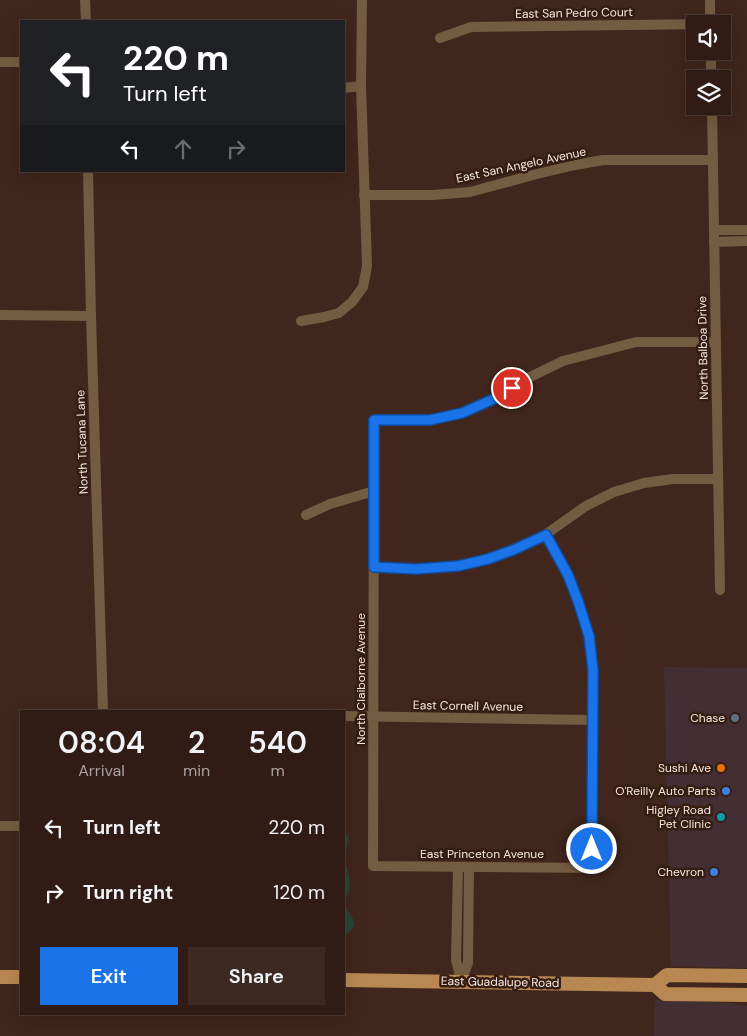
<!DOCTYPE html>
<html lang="en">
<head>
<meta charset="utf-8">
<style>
	body { margin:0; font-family:"DM Sans",sans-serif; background:#3c2922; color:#f1f3f6; height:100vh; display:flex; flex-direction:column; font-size:19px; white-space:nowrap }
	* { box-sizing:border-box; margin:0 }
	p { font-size:16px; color:#a8a1a0 }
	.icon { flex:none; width:28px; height:28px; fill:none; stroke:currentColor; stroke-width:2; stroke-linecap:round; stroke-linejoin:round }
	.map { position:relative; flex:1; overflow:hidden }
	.panel { position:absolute; left:20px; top:710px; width:325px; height:305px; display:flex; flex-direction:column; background:#301c15; border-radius:0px; box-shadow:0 5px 20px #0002,0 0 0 1px #4b3a34 }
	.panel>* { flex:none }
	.hud { position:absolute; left:20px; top:20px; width:325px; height:152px; border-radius:0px; box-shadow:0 5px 20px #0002,0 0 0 1px #4b3a34; background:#202124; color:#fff; overflow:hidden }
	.fabs { position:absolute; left:686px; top:15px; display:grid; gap:10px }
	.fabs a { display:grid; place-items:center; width:45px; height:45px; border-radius:0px; background:#301c15; box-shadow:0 5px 20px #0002,0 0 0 1px #4b3a34; font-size:25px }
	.pin { position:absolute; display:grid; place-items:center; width:42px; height:42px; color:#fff; margin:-21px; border:2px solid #fff; border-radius:50%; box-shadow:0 1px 5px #0007 }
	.me { position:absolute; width:55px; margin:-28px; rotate:0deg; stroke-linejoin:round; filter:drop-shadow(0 0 4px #0008) }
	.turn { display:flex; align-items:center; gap:18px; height:105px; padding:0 20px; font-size:22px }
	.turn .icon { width:65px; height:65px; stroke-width:2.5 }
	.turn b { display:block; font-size:35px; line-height:42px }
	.lanes { display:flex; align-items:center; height:48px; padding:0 20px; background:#0003; justify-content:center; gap:25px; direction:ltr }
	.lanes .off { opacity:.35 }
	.eta { display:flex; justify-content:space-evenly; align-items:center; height:85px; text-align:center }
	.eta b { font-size:30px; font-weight:600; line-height:35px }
	.action { display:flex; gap:10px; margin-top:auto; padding:10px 20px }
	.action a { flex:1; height:58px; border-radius:0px; background:#1a73e8; color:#fff; font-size:20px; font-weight:600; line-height:58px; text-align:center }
	.action a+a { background:#3c2922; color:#f1f3f6 }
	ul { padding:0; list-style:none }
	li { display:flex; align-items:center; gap:15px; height:65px; padding:0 20px }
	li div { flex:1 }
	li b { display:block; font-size:19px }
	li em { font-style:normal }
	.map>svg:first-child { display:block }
</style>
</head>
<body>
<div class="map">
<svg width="747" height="1036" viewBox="0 0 747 1036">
	<rect width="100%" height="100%" fill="#40261c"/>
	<g fill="#432f33">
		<polygon points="664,667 747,668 747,968 671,966"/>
		<polygon points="655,1000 727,1003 747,1006 747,1036 654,1036"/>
	</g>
	<path fill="#294436" d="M344,833l2,1 3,4c-3,11 -5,21 -2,31 1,6 3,10 3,16 0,6 -5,12 -5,18 1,14 21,18 -1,33z"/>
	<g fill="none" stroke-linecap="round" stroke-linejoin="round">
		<g stroke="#745c42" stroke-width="10">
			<polyline points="85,0 86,21"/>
			<polyline points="710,0 710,24"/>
			<polyline points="440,38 471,27 710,24"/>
			<polyline points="711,51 711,79"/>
			<polyline points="0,62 21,62"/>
			<polyline points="344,88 361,86"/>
			<polyline points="712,106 720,590"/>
			<polyline points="88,171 91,316 103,711"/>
			<polyline points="364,195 433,195 470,192 537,174 575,165 603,160 713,160"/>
			<polyline points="714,230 747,230"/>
			<polyline points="714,242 747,241"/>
			<polyline points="0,315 91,316"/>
			<polyline points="301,321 324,317 339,313 352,302 363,287 367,266 361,86 362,0"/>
			<polyline points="306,515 330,504 374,491"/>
			<polyline points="546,535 568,575 578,601 589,636 593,670 592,868 373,866 374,420 430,421 461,413 497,398 528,378 563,361 636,342 716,342"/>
			<polyline points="373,567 416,569 458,566 488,559 513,550 542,537 586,506 614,492 644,483 673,479 718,479"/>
			<polyline points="344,716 592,720"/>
			<polyline points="0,826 21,826"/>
			<polyline points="458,867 456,960 461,980"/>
			<polyline points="461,981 468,963 469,867"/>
		</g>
		<g stroke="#b98852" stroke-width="14">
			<polyline points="0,977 21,977"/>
			<polyline points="344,980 655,985 665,994 747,995"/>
			<polyline points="655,985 667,975 747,976"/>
		</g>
	</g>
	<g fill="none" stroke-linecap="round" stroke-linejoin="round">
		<defs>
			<polyline id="route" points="512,388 496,398 462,413 430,420 374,420 374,567 416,569 458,566 488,559 513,550 546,535 568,575 578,601 589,636 593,670 592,849"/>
		</defs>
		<use href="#route" stroke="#114b97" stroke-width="12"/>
		<use href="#route" stroke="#1a73e8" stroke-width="9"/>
	</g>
	<circle fill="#5c6f8a" stroke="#351d12" stroke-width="2" cx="735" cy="718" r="5"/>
	<circle fill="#e8710a" stroke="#351d12" stroke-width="2" cx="721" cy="768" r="5"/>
	<g fill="#3f7fe0" stroke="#351d12" stroke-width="2">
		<circle cx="726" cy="791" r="5"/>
		<circle cx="714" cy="872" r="5"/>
	</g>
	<circle fill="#0f9aa8" stroke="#351d12" stroke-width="2" cx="721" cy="817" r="5"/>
	<g text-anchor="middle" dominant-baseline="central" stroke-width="5" stroke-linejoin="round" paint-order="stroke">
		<g font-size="12" fill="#f7e6df" stroke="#351d12">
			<text transform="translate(574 13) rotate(-1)">East San Pedro Court</text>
			<text transform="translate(521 165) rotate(-12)">East San Angelo Avenue</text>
			<text transform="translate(703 348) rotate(-91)">North Balboa Drive</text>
			<text transform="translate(82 442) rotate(-92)">North Tucana Lane</text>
			<text transform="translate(361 679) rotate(-90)">North Claiborne Avenue</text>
			<text transform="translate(468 706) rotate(1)">East Cornell Avenue</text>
			<text x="482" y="854">East Princeton Avenue</text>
			<text transform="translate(500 982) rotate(1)">East Guadalupe Road</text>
		</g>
		<g font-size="12" fill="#f7e6df" stroke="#351d12" text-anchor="end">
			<text x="725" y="718">Chase</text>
			<text x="711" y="768">Sushi Ave</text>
			<text x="716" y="791">O'Reilly Auto Parts</text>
			<text x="711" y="810">Higley Road<tspan x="711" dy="14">Pet Clinic</tspan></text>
			<text x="704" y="872">Chevron</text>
		</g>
	</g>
</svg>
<div class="fabs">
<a><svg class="icon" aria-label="sound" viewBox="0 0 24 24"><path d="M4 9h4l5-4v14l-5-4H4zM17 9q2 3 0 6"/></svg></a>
<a><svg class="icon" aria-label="layers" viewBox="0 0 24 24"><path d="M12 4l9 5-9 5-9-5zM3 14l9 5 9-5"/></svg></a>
</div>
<div class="pin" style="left:512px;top:388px;background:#d93025"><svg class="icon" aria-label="arrive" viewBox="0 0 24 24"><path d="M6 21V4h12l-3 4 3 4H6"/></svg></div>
<svg class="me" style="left:592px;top:849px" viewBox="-20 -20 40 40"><circle r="17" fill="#1a73e8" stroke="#fff" stroke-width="3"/><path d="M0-11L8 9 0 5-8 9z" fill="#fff"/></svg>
<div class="hud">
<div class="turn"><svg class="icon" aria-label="left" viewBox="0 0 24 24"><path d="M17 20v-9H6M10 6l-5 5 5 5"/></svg><div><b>220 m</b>Turn left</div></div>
<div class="lanes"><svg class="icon" aria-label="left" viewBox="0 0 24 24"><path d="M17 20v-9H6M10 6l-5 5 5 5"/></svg><svg class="icon off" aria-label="ahead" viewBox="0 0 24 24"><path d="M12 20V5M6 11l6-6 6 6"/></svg><svg class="icon off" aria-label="right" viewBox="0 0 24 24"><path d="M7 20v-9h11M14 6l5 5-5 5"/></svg></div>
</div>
<section class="panel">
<div class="eta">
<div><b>08:04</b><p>Arrival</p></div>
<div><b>2</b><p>min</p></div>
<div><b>540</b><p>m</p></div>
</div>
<ul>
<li><svg class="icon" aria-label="left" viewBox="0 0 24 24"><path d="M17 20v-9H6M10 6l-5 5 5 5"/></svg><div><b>Turn left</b></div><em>220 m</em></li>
<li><svg class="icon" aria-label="right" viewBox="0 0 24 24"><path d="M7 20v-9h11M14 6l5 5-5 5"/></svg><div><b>Turn right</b></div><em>120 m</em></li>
</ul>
<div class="action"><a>Exit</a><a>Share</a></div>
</section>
</div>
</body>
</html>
